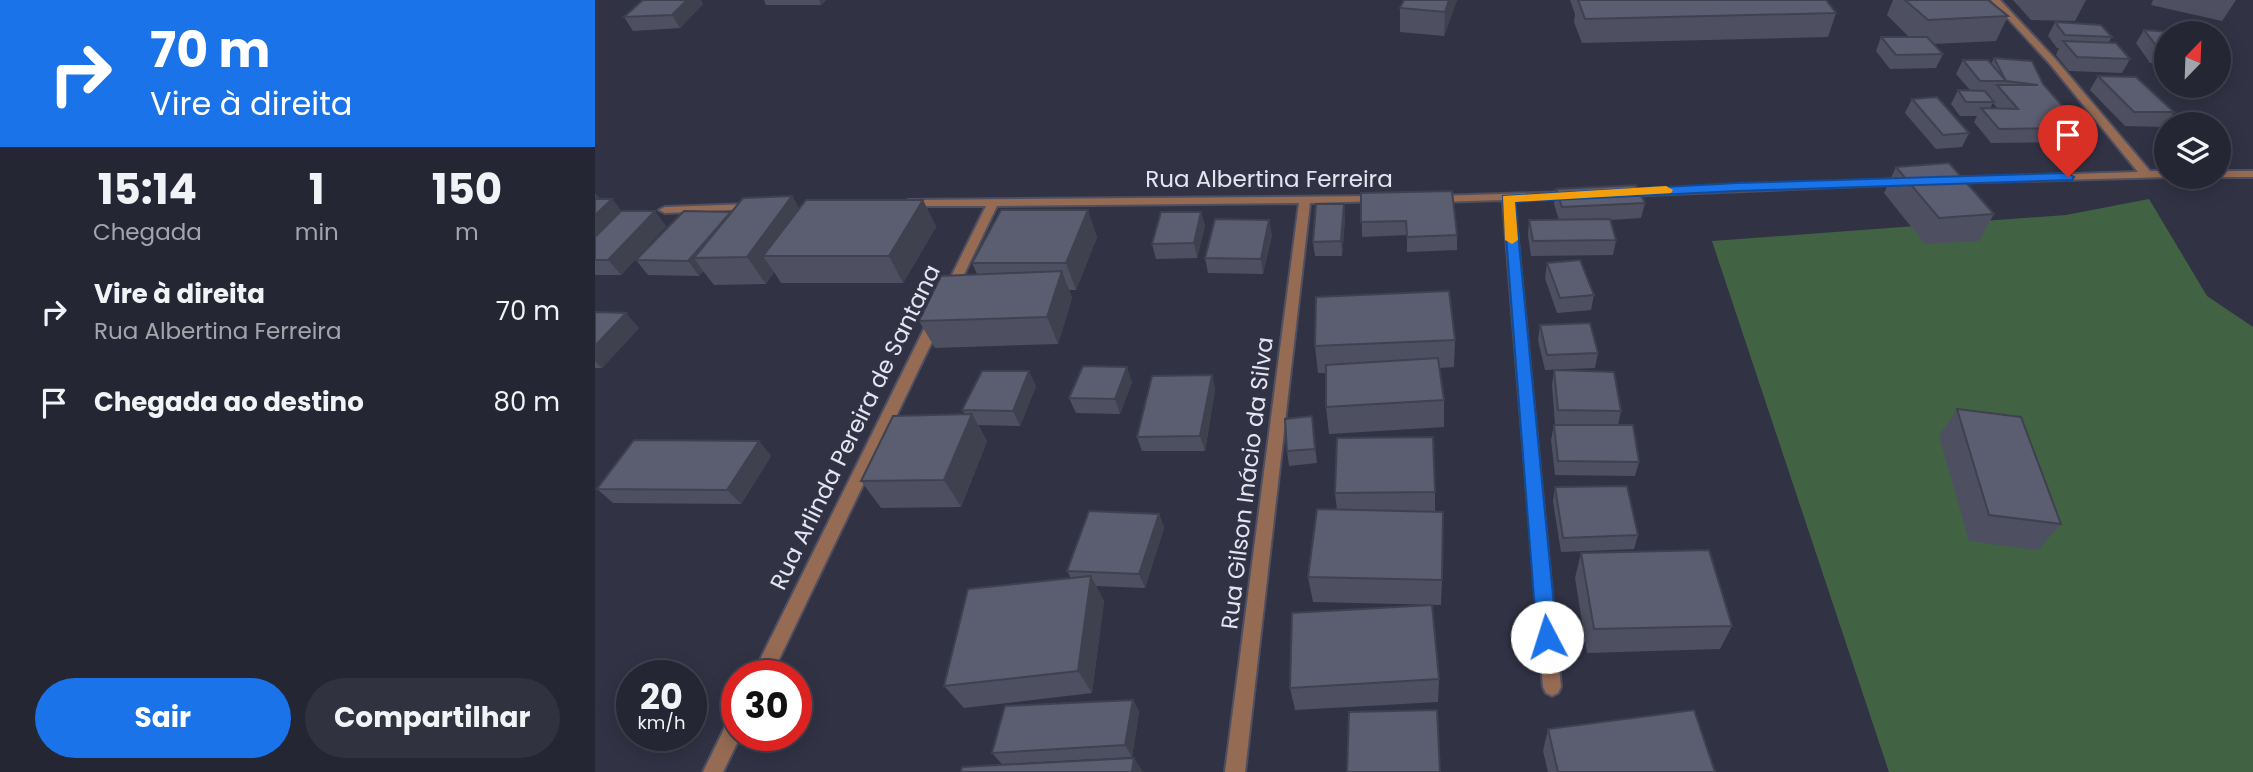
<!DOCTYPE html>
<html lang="pt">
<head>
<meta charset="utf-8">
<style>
	body { margin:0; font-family:Poppins,sans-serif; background:#313240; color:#f1f3f6; height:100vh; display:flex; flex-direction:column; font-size:26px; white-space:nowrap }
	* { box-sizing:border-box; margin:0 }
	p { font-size:23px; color:#a3a5ac }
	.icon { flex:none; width:38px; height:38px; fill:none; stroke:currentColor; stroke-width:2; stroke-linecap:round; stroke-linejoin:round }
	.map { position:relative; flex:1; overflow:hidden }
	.side { display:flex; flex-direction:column; background:#252634; width:595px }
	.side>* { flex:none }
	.guide { background:#1a73e8; color:#fff; overflow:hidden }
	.needle { width:46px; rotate:23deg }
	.fabs { position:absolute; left:1559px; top:21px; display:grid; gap:14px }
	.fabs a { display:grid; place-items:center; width:77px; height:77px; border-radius:50%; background:#252634; box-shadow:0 4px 18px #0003,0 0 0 2px #42434f; font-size:35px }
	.speed { position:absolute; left:21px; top:660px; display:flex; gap:14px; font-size:35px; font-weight:700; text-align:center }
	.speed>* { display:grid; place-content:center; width:91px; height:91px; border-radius:50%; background:#252634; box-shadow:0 4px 18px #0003,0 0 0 2px #42434f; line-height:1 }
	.speed small { font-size:18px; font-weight:400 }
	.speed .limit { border:10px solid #d22; background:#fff; color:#111 }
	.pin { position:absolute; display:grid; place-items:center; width:60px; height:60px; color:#fff; margin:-72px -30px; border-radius:50% 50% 50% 0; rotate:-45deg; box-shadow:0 0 7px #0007 }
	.pin .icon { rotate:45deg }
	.me { position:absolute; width:77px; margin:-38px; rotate:355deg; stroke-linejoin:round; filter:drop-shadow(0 0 5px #0008) }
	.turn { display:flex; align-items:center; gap:24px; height:147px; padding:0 35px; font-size:32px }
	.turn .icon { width:91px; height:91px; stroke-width:2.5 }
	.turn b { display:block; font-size:49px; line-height:60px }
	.eta { display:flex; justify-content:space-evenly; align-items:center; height:119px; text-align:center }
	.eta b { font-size:42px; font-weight:700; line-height:49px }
	.button { display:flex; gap:14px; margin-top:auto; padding:14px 35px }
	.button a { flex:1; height:80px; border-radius:42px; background:#1a73e8; color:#fff; font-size:28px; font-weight:700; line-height:80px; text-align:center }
	.button a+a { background:#313240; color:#f1f3f6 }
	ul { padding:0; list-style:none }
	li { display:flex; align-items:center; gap:21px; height:91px; padding:0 35px }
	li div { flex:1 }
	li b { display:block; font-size:26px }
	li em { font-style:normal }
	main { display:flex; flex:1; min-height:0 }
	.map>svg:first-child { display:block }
</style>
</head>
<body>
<main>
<section class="side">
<div class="guide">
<div class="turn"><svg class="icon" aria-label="right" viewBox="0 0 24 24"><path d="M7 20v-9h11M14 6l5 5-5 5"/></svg><div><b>70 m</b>Vire à direita</div></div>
</div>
<div class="eta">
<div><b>15:14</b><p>Chegada</p></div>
<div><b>1</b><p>min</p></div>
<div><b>150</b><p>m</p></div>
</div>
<ul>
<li><svg class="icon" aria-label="right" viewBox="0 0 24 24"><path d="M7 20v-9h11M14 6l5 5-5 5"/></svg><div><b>Vire à direita</b><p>Rua Albertina Ferreira</p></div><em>70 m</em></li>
<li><svg class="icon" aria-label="arrive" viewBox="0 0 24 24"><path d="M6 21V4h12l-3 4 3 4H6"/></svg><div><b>Chegada ao destino</b></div><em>80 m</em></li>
</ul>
<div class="button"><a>Sair</a><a>Compartilhar</a></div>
</section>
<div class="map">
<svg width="1658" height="772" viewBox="0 0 1658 772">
	<rect width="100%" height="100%" fill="#313345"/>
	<polygon fill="#416343" points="1554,199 1612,296 1658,327 1658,772 1294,772 1117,241 1471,215"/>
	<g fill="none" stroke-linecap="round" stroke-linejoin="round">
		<defs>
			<g id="minor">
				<polygon points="1396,0 1405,0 1461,60 1555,171 1572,171 1572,177 1574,177 1348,183 1346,181 1352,178 1543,172 1455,64"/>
				<polygon points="1624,171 1658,171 1658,177 1622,177 1624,177"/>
				<polygon points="1310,179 1316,182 1314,184 1026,196 1020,193 1026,190"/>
				<polygon points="978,192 982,193 982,197 919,200 966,687 963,693 957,696 951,693 948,687 908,200 841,202 835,199 841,196"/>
				<polygon points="782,196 786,197 786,201 715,203 650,772 630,772 704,203 402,206 361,291 355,295 349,291 391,206 313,206 307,203 313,200"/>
				<polygon points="156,204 160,205 160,209 70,213 64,210 70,207"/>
				<polygon points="341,315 348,319 176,676 157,676 334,319"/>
				<polygon points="142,715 142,735 146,735 128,772 108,772 135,717"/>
			</g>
		</defs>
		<use href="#minor" stroke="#4e4f61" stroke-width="4"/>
		<use href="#minor" fill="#966b53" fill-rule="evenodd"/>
	</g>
	<g fill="#4e5061" fill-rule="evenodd">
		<polygon points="169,0 231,0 226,5 171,5"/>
		<polygon points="809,0 862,0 849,36 805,32 805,8"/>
		<polygon points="975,0 1231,0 1241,13 1233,37 987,43 979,22 980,14"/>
		<polygon points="1298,0 1393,0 1413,16 1401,41 1338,44 1348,54 1341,68 1295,69 1281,51 1286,37 1314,37 1292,15"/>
		<polygon points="1418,0 1491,0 1480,21 1436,20"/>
		<polygon points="1558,0 1641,0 1627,21 1556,5"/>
		<polygon points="108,4 85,28 38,31 29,17"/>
		<polygon points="1460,22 1517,37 1513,43 1535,59 1527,73 1474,71 1461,55 1464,48 1462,48 1453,36"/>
		<polygon points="1549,30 1572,33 1572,64 1555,63 1541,43"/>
		<path d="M1399,58l49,26 39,44 -9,14 -82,1 -17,-21 3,-6h-17l-9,-12 7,-14h12l-14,-16 7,-14 28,4zM1398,103l5,6 -8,-1z"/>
		<polygon points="1503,76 1579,112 1570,127 1530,126 1495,90"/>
		<polygon points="1317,99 1374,133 1367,147 1341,149 1310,113"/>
		<polygon points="1301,167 1399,214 1384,241 1330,244 1289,193"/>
		<polygon points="961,189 1050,203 1046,218 1015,220 1021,240 1018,255 936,256 933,235 934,220 964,220 959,204"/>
		<polygon points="766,193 862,235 862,250 812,252 812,235 767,237"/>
		<polygon points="0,194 6,199 17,199 26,211 71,226 26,275 0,275"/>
		<polygon points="197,196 204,209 328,200 341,227 308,283 186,283 179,272 171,284 119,285 108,271 104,276 53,275 41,260 136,212"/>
		<polygon points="749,204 750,219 747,256 720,256 718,242"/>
		<polygon points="606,212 610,226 602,258 561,259 557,244"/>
		<polygon points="677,235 668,274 613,273 610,258"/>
		<polygon points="502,237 481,290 474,290 477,298 463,344 340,348 324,321 382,274 377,263"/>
		<polygon points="952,263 999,295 996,310 962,313 950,278"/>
		<polygon points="0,312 44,328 7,368 0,368"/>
		<polygon points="945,325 1003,353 1000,368 950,370 943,340"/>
		<polygon points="860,340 859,367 845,368 849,400 849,427 734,434 731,407 731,373 723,373 720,346"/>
		<polygon points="959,370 1026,411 1023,425 1044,462 1040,476 960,475 956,440 959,425 960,425 957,385"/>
		<polygon points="617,375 620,390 610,451 547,451 542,437"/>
		<polygon points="537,382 525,414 481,413 474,398"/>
		<polygon points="441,386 425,426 383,425 392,441 366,507 286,508 266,481 370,414 367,410"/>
		<polygon points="1362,409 1466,524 1443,550 1374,541 1344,436"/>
		<polygon points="717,416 722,463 694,466 692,451"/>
		<polygon points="164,441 176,456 146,504 18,503 2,489"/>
		<polygon points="960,487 1043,535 1039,549 966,552 958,501"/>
		<polygon points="840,492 840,512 847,580 846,605 718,602 713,577 742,510 740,493"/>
		<polygon points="564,514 569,528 550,588 501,586 509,601 497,693 369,708 349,686 476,578 472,571"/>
		<polygon points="986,553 1137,626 1125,649 992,653 980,578"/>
		<polygon points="844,679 843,702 700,710 695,688"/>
		<polygon points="538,700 544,712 537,757 407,764 397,753"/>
		<polygon points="953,729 1120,772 953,772 948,751"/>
	</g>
	<g fill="#40414f">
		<polygon points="92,0 106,0 108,4 85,28 77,15"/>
		<polygon points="224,0 231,0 226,5"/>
		<polygon points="854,0 862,0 849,36 850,12"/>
		<polygon points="2,195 11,205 17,199 38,226 0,260 0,196"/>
		<polygon points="197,196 213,223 168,256 179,272 171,284 152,257"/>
		<polygon points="328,200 341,227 308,283 294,256"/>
		<polygon points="749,204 750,219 747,256 746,241"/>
		<polygon points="493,210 502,237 481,290 471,263"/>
		<polygon points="60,211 71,226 26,275 13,260"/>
		<polygon points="137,212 99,258 108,271 104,276 93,261"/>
		<polygon points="606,212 610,226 602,258 599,243"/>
		<polygon points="674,220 677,235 668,274 666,259"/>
		<polygon points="467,271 477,298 463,344 452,317"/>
		<polygon points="31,313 44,328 7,368 0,361 0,346"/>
		<polygon points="532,367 537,382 525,414 520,399"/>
		<polygon points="434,371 441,386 425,426 418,411"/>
		<polygon points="617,375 620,390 610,451 605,436"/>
		<polygon points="377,414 392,441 366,507 349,480"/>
		<polygon points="717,416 719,431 722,463 720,449"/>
		<polygon points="164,441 176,456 146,504 132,490"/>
		<polygon points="564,514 569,528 550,588 544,574"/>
		<polygon points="496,576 509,601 497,693 483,671"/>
		<polygon points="538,700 544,712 537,757 530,745"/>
		<polygon points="539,758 548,772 537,772"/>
	</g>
	<g fill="#5b5d71" stroke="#40414f" stroke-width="2">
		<polygon points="48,0 92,0 77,15 29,17"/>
		<polygon points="809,0 854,0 850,12 805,8"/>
		<polygon points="983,0 1231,0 1241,13 990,19"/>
		<polygon points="1310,0 1393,0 1413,16 1333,20"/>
		<polygon points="1460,22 1506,25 1517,37 1470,35"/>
		<polygon points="1549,30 1590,33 1572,33 1572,50 1564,49"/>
		<polygon points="1286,37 1332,37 1348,54 1301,55"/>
		<polygon points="1468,41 1521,43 1535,59 1482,57"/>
		<polygon points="1399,58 1437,61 1448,84 1487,128 1404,129 1386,108 1423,109 1402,85 1443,85 1411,81"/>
		<polygon points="1368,60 1393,60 1411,81 1385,81"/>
		<polygon points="1503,76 1541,77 1579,112 1539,112"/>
		<polygon points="1363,90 1390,91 1399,102 1371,102"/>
		<polygon points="1342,97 1374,133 1348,135 1317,99"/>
		<polygon points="1354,163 1399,214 1344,218 1301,167"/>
		<polygon points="1041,185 1050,203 967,207 961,189"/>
		<polygon points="857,191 862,235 812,237 811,221 766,222 766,193"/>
		<polygon points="197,196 152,257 99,258 148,198"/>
		<polygon points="0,199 17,199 0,215"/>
		<polygon points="211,200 328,200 294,256 168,256"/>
		<polygon points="721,204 749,204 746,241 718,242"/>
		<polygon points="406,210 493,210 471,263 377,263"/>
		<polygon points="26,211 60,211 13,260 0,260 0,237"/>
		<polygon points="89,211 136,212 93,261 41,260"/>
		<polygon points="566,212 606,212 599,243 557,244"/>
		<polygon points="620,219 674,220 666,259 610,258"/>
		<polygon points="1015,219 1021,240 938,241 934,220"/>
		<polygon points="985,260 999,295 965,298 952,263"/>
		<polygon points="467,271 452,317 324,321 346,276"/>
		<polygon points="854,291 860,340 720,346 721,297"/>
		<polygon points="0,312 31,313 0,346"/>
		<polygon points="995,323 1003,353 952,355 945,325"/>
		<polygon points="843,358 849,400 731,407 731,365"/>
		<polygon points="488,366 532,367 520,399 474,398"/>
		<polygon points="959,370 1019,372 1026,411 963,410"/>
		<polygon points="387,371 434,371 418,411 367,410"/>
		<polygon points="617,375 605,436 542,437 557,376"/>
		<polygon points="1362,409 1426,417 1466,524 1394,515"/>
		<polygon points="377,414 349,480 266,481 298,416"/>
		<polygon points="717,416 720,449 692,451 690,419"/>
		<polygon points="959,425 1038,425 1044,462 963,461"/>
		<polygon points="838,437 840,492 740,493 742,438"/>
		<polygon points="39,440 164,441 132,490 2,489"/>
		<polygon points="1032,486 1043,535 968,538 960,487"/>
		<polygon points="722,509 848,512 847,580 713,577"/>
		<polygon points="494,511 564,514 544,574 472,571"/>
		<polygon points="1114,550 1137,626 999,629 986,553"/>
		<polygon points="496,576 483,671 349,686 373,589"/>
		<polygon points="837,605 844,679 695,688 697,613"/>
		<polygon points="538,700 530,745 397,753 410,706"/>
		<polygon points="842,710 845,772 752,772 754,712"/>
		<polygon points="1099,710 1120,772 963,772 953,729"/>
		<polygon points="539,758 537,772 366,772 367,767"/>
	</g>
	<polygon fill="#1a73e8" stroke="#114b97" stroke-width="2" points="1473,173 1479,177 1477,180 1142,191 920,202 962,637 959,644 952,647 945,644 942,637 908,196 1142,183"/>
	<polygon fill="#f59e0b" points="1071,186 1078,190 1076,193 920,202 923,240 917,244 910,240 908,196"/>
	<g text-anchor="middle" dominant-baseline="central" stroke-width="7" stroke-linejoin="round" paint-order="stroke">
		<g font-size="23" fill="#e4e5f1" stroke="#313345">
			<text x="674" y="179">Rua Albertina Ferreira</text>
			<text transform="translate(260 427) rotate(-64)">Rua Arlinda Pereira de Santana</text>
			<text transform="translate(652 483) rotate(-83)">Rua Gilson Inácio da Silva</text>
		</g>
	</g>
</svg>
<div class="fabs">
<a><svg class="needle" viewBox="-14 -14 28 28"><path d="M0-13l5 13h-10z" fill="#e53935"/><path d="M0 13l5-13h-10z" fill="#a3a5ac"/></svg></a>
<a><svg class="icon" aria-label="layers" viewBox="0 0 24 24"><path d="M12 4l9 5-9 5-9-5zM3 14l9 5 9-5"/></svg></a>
</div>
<div class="speed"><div>20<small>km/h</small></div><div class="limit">30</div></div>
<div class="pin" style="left:1473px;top:177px;background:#d93025"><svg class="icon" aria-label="arrive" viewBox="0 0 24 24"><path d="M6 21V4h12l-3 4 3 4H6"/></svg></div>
<svg class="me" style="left:952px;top:637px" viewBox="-20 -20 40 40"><circle r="19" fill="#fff"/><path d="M0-13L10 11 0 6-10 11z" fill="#1a73e8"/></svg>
</div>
</main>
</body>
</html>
